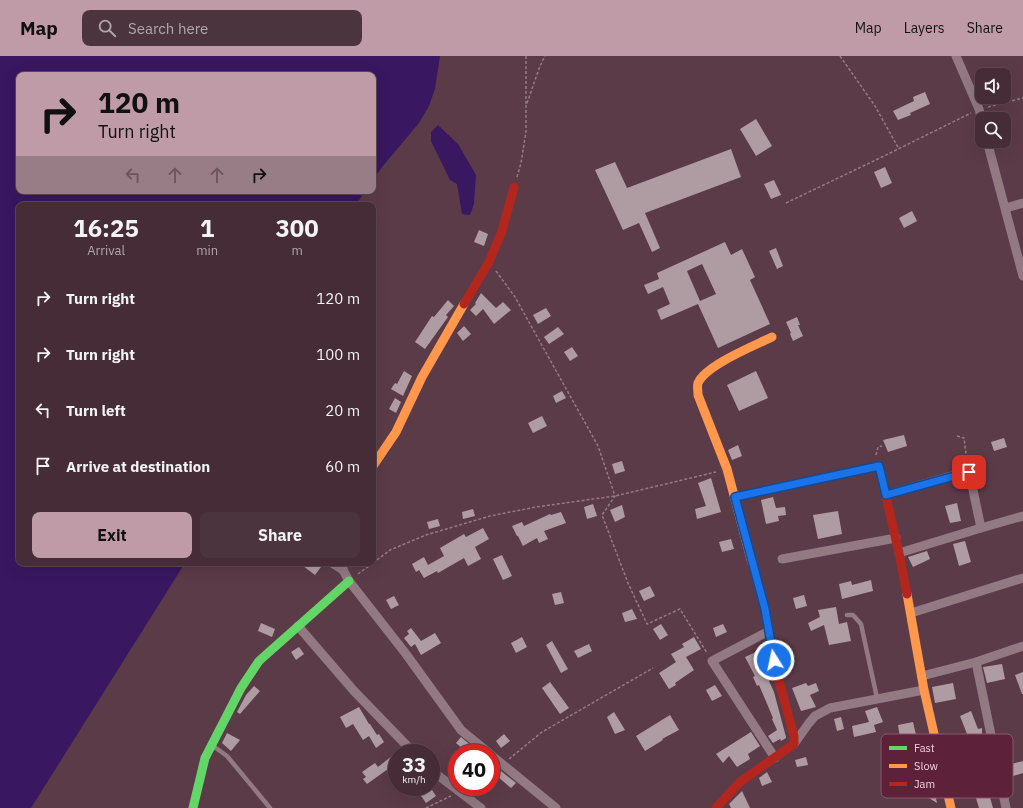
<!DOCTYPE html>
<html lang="en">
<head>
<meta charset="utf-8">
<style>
	body { margin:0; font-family:"IBM Plex Sans",sans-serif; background:#4c343e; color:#f1f3f6; height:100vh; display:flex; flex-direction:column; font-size:15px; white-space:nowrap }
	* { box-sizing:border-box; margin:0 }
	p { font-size:13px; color:#b0a7ad }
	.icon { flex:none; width:22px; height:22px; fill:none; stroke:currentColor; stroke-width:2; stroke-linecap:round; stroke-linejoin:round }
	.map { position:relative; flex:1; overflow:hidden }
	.details { position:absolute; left:16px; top:146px; width:360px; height:364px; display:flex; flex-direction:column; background:#452c36; border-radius:8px; box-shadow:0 4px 16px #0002,0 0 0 1px #5d4851 }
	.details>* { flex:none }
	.banner { position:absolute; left:16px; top:16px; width:360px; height:122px; border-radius:8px; box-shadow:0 4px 16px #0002,0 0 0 1px #5d4851; background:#bf9ba8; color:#111; overflow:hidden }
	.fabs { position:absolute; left:975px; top:12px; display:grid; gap:8px }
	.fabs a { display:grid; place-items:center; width:36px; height:36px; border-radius:8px; background:#452c36; box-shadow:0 4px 16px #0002,0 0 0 1px #5d4851; font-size:20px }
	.speed { position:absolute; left:388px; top:688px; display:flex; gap:8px; font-size:20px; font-weight:700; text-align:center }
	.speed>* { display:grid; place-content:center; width:52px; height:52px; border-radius:50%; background:#452c36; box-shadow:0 4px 16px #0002,0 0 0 1px #5d4851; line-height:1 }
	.speed small { font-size:10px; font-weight:400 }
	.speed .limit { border:6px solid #d22; background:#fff; color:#111 }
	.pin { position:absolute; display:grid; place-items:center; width:34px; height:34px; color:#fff; margin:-17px; border-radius:8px; box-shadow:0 2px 6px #0006 }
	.me { position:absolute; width:44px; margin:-22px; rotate:350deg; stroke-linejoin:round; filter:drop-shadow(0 0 3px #0008) }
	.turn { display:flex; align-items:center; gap:14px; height:84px; padding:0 16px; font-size:18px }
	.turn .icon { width:52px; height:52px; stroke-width:2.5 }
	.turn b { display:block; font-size:28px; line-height:34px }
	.lanes { display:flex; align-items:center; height:38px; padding:0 16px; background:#0003; justify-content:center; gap:20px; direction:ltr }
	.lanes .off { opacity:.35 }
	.eta { display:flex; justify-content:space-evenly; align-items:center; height:68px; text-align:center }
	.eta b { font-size:24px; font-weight:700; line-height:28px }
	.primary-button { display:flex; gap:8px; margin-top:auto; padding:8px 16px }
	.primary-button a { flex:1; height:46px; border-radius:8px; background:#bf9ba8; color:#111; font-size:16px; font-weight:700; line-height:46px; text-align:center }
	.primary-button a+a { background:#4c343e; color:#f1f3f6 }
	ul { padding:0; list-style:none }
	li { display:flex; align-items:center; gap:12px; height:56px; padding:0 16px }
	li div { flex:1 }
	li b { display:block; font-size:15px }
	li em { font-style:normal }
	header { display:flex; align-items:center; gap:24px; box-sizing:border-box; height:56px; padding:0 20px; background:#bf9ba8; color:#111 }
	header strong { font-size:19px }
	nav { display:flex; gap:22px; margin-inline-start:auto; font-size:14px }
	.search { width:280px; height:36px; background:#4c343e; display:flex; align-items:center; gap:10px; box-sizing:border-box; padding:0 14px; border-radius:8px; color:#b0a7ad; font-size:15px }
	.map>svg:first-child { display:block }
</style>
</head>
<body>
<header>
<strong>Map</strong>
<div class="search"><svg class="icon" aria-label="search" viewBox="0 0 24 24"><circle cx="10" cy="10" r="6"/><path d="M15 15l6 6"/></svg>Search here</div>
<nav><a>Map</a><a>Layers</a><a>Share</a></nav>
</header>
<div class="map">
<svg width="1023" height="752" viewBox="0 0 1023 752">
	<rect width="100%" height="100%" fill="#5c3b48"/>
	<g fill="#391761">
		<polygon points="0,0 440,0 435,33 429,50 419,67 382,111 373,124 373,19 19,19 19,135 365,135 356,149 19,149 19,507 185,507 31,752 0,752"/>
		<polygon points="438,69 458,88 476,119 474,148 470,159 462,158 457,128 450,124 431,85 431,76"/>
	</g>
	<g fill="#ae9ca2" fill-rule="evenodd">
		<polygon points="925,36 930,48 910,57 911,59 898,64 893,55 914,45 913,41"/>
		<polygon points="756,63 772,90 756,100 740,73"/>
		<polygon points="731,93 741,121 645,157 660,192 652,196 639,167 623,174 595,114 615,106 627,132"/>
		<polygon points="885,111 892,127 881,132 874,116"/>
		<polygon points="774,124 781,139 771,143 764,128"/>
		<polygon points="912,155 917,165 904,172 899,162"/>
		<polygon points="479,174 488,178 484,190 474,186"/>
		<path d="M725,186l6,13 11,-6 13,28 -5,3 20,44 -52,24 -20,-44 -37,16 -4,-10 13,-6 -7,-17 -15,7 -4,-9 15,-6 -2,-6zM702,208l14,30 -16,7 -13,-30z"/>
		<polygon points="776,192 783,210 777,213 769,195"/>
		<polygon points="481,237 496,252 503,246 511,254 494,268 483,253 476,260 470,254 476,248 475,247"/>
		<polygon points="448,244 454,250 446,259 448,261 425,293 415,286 432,260 434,261"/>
		<polygon points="546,252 551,260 538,268 533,259"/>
		<polygon points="797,261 800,269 798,269 803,280 793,285 790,278 791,277 786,266"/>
		<polygon points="464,270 471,278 463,285 457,277"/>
		<polygon points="558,271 564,278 549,288 544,281"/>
		<polygon points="572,291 578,300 570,305 564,296"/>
		<polygon points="404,315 412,320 403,340 391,333 395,327 397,328"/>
		<polygon points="756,315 768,342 739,355 727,329"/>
		<polygon points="562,335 566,342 556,347 553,340"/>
		<polygon points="395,342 401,346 396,357 389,353"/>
		<polygon points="542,360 547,370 533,377 528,367"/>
		<polygon points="904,379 907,390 888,396 883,384"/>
		<polygon points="1004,382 1007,391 994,395 991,386"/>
		<polygon points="738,389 742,400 732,404 728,394"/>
		<polygon points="622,405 625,415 615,418 612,408"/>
		<polygon points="711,422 721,456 697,463 695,453 706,450 698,427"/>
		<polygon points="773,441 776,452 785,451 786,459 778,460 779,465 766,468 761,444"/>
		<polygon points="957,447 961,465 950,467 945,450"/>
		<polygon points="593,448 597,460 587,463 584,451"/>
		<polygon points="622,449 625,461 615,466 610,454"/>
		<polygon points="473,453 475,460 463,463 462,456"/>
		<polygon points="838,455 842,478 818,483 813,459"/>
		<polygon points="561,456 566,467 544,475 548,483 539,487 537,482 523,490 518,480 517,480 512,470 522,466 524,470 550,458 551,459"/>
		<polygon points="438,463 440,470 429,473 427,466"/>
		<polygon points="483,472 489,483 475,491 481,503 468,510 464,502 438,517 437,515 424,522 419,514 416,516 412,508 424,501 428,509 444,500 440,492 464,478 466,481"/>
		<polygon points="731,483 734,493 722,496 719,486"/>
		<polygon points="965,485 971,506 959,510 953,488"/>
		<polygon points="927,495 930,503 913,511 908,501"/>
		<polygon points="502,499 512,520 503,524 493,503"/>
		<polygon points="299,507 324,507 315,519"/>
		<polygon points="871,524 873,535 842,543 839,528 851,525 852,529"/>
		<polygon points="650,530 655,540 644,545 639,535"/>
		<polygon points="561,536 564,547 555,549 552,538"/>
		<polygon points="804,539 807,550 796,553 793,542"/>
		<polygon points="394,540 399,549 391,553 386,544"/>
		<polygon points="836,551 839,568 847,566 851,585 829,589 824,569 811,575 808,567 820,561 818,554"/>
		<polygon points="632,553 637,563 625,566 622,557"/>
		<polygon points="261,567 275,573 272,581 258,575"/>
		<polygon points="661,568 668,579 660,584 653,573"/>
		<polygon points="723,568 727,576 716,581 713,572"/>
		<polygon points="411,572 421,585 435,577 441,587 421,599 415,588 411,591 404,582 409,578 407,575"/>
		<polygon points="522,581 527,591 516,597 511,587"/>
		<polygon points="694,581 701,593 686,601 694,614 675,627 676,629 669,633 659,617 676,606 671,598 684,591 682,588"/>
		<polygon points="552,585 568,613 561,617 546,589"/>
		<polygon points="589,588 592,595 578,602 574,595"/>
		<polygon points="299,591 304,598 296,604 291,596"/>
		<polygon points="758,595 768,613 770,624 769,625 774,636 786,681 786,682 781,685 780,683 773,687 768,680 777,674 772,663 773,662 759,629 757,630 753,621 755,620 745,601"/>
		<polygon points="1002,608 1005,623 987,627 983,611"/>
		<polygon points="1023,616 1023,638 1022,638 1015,619"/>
		<polygon points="550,626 569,652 560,658 542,632"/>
		<polygon points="806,627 808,630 816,627 819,635 810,639 816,651 801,655 792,632"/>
		<polygon points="953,627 956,643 935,647 932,631"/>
		<polygon points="715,629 722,640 712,645 706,634"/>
		<polygon points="254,630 260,635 240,658 237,656 246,639"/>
		<polygon points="359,651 369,668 370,668 377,679 379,678 384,686 376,692 369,680 363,684 353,668 346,672 340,661"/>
		<polygon points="877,651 883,666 874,669 876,676 854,681 852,670 869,666 865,655"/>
		<polygon points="971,655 978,673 982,672 982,682 969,683 960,660"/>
		<polygon points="614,656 625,674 615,678 607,661"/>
		<polygon points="670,659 679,674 662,683 663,684 645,695 636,680"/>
		<polygon points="841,661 844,673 837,675 834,663"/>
		<polygon points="913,666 916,679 900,682 898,669"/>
		<polygon points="751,676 760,690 748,698 750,703 737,711 729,700 723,707 716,698"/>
		<polygon points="227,677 240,684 231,695 222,687"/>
		<polygon points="504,678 510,685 501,692 496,685"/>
		<polygon points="461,681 480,697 460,697 464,694 456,687"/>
		<polygon points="397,696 397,710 390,715 388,713 367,728 363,723 366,721 362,716 375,707 378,711"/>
		<polygon points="806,701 808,709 797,711 795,704"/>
		<polygon points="1023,705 1023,717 1007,722 1004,710"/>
		<polygon points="982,714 986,724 988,724 992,738 989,738 993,752 979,752 976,742 974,742 971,728 973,727 970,718"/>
		<polygon points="501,715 516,727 511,732 497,720"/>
		<polygon points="767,716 772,726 762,730 759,722"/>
		<polygon points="928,719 930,727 935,726 936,733 934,734 937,747 924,739 919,721"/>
		<polygon points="415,731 430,731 436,740 426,747"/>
		<polygon points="742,735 750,752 731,752 729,748"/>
	</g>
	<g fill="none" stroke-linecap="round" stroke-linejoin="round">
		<g stroke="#927c84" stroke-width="1.5" stroke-dasharray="3 2" stroke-linecap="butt">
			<polyline points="840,0 875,50 899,93"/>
			<polyline points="526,48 526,0"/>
			<polyline points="988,51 1023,42"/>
			<polyline points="517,121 521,107 526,76 526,50 540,10 545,0"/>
			<polyline points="786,147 882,101 971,57"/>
			<polyline points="496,215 515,241 598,390 615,440 602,459 628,527 647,568 680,553 707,597"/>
			<polyline points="957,380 964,382 967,406"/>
			<polyline points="876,399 878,391 882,390"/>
			<polyline points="373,507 390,494 426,479 490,460 536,451 615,440 716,416"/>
			<polyline points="358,518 373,507"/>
			<polyline points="509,703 542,676 653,612"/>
			<polyline points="491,717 495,714"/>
			<polyline points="426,752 451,740"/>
		</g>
		<g stroke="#927982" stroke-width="4.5">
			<polyline points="847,559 853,559 861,568 877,642"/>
			<polyline points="213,690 227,700 270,752"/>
		</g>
		<g stroke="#927982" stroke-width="9">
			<polyline points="956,0 979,53 982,65"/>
			<polyline points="987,85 1023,220"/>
			<polyline points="1006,152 1023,147"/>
			<polyline points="886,439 969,415 981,472 1023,460"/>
			<polyline points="899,497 981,472"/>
			<polyline points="782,503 896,482"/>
			<polyline points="332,507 343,514"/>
			<polyline points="343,507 343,514 349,525 406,598 461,674 489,697"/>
			<polyline points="911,557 1023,522"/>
			<polyline points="298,570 354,635 414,697"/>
			<polyline points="769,575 712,605 775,702"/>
			<polyline points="976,606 1006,752"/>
			<polyline points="922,620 976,606 1023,590"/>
			<polyline points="794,688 809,667 815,660 830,652 924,634"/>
			<polyline points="491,699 556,752"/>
			<polyline points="431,714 481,752"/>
		</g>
		<polyline stroke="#63d668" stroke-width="9" points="193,752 205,702 241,632 259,605 349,525"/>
		<g stroke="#ff974d" stroke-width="9">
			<polyline points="373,410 396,376 422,321 464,248"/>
			<path d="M752,507l-25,-94 -29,-74c0,-4 -1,-9 0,-12 8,-18 56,-37 74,-46"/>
			<polyline points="907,538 924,634 951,752"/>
		</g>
		<g stroke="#b3261e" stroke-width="9">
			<polyline points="464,248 489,206 502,175 514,131"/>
			<polyline points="735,441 879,410 899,497 907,538"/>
			<polyline points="716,752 740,726 794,688 794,680 777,618 765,553 752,507"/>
		</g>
	</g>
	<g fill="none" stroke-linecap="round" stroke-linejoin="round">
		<defs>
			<polyline id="route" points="774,604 765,553 735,441 879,410 886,439 969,416"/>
		</defs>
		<use href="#route" stroke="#114b97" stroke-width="10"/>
		<use href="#route" stroke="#1a73e8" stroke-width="7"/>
	</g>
	<rect x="881" y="678" width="132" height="64" rx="6" fill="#5d223a" stroke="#8b566a" stroke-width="1"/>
	<rect x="889" y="690" width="18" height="4" fill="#63d668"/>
	<rect x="889" y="708" width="18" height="4" fill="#ff974d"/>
	<rect x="889" y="726" width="18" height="4" fill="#b3261e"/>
	<g font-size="11" fill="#f5cfdb">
		<text x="914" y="696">Fast</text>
		<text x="914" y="714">Slow</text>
		<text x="914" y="732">Jam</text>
	</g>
</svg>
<div class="fabs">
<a><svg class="icon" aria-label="sound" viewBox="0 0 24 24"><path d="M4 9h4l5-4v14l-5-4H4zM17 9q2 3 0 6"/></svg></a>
<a><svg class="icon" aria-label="search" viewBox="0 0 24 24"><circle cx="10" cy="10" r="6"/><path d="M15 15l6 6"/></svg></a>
</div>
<div class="speed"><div>33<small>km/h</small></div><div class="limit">40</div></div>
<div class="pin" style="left:969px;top:416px;background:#d93025"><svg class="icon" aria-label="arrive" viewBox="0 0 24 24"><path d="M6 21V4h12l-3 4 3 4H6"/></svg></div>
<svg class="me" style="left:774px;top:604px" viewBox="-20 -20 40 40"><circle r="17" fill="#1a73e8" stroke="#fff" stroke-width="3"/><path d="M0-11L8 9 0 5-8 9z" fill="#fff"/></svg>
<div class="banner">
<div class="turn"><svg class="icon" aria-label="right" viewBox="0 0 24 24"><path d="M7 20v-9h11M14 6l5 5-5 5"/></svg><div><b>120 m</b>Turn right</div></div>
<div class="lanes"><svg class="icon off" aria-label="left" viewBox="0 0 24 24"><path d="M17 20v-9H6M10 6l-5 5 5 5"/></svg><svg class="icon off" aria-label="ahead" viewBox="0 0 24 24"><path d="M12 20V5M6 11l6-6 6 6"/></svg><svg class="icon off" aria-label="ahead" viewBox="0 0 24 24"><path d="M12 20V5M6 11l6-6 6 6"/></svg><svg class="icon" aria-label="right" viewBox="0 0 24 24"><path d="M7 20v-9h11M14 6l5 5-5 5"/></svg></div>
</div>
<section class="details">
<div class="eta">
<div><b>16:25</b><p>Arrival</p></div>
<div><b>1</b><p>min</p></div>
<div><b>300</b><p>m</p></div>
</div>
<ul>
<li><svg class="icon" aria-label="right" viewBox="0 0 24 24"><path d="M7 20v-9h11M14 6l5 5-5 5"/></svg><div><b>Turn right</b></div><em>120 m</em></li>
<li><svg class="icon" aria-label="right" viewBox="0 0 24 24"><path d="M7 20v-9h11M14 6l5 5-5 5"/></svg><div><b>Turn right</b></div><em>100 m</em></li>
<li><svg class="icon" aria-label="left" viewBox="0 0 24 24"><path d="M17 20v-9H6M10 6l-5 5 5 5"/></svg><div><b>Turn left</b></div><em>20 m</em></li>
<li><svg class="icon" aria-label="arrive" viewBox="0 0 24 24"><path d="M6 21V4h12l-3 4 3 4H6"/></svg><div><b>Arrive at destination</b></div><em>60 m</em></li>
</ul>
<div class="primary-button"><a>Exit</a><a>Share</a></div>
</section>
</div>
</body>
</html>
